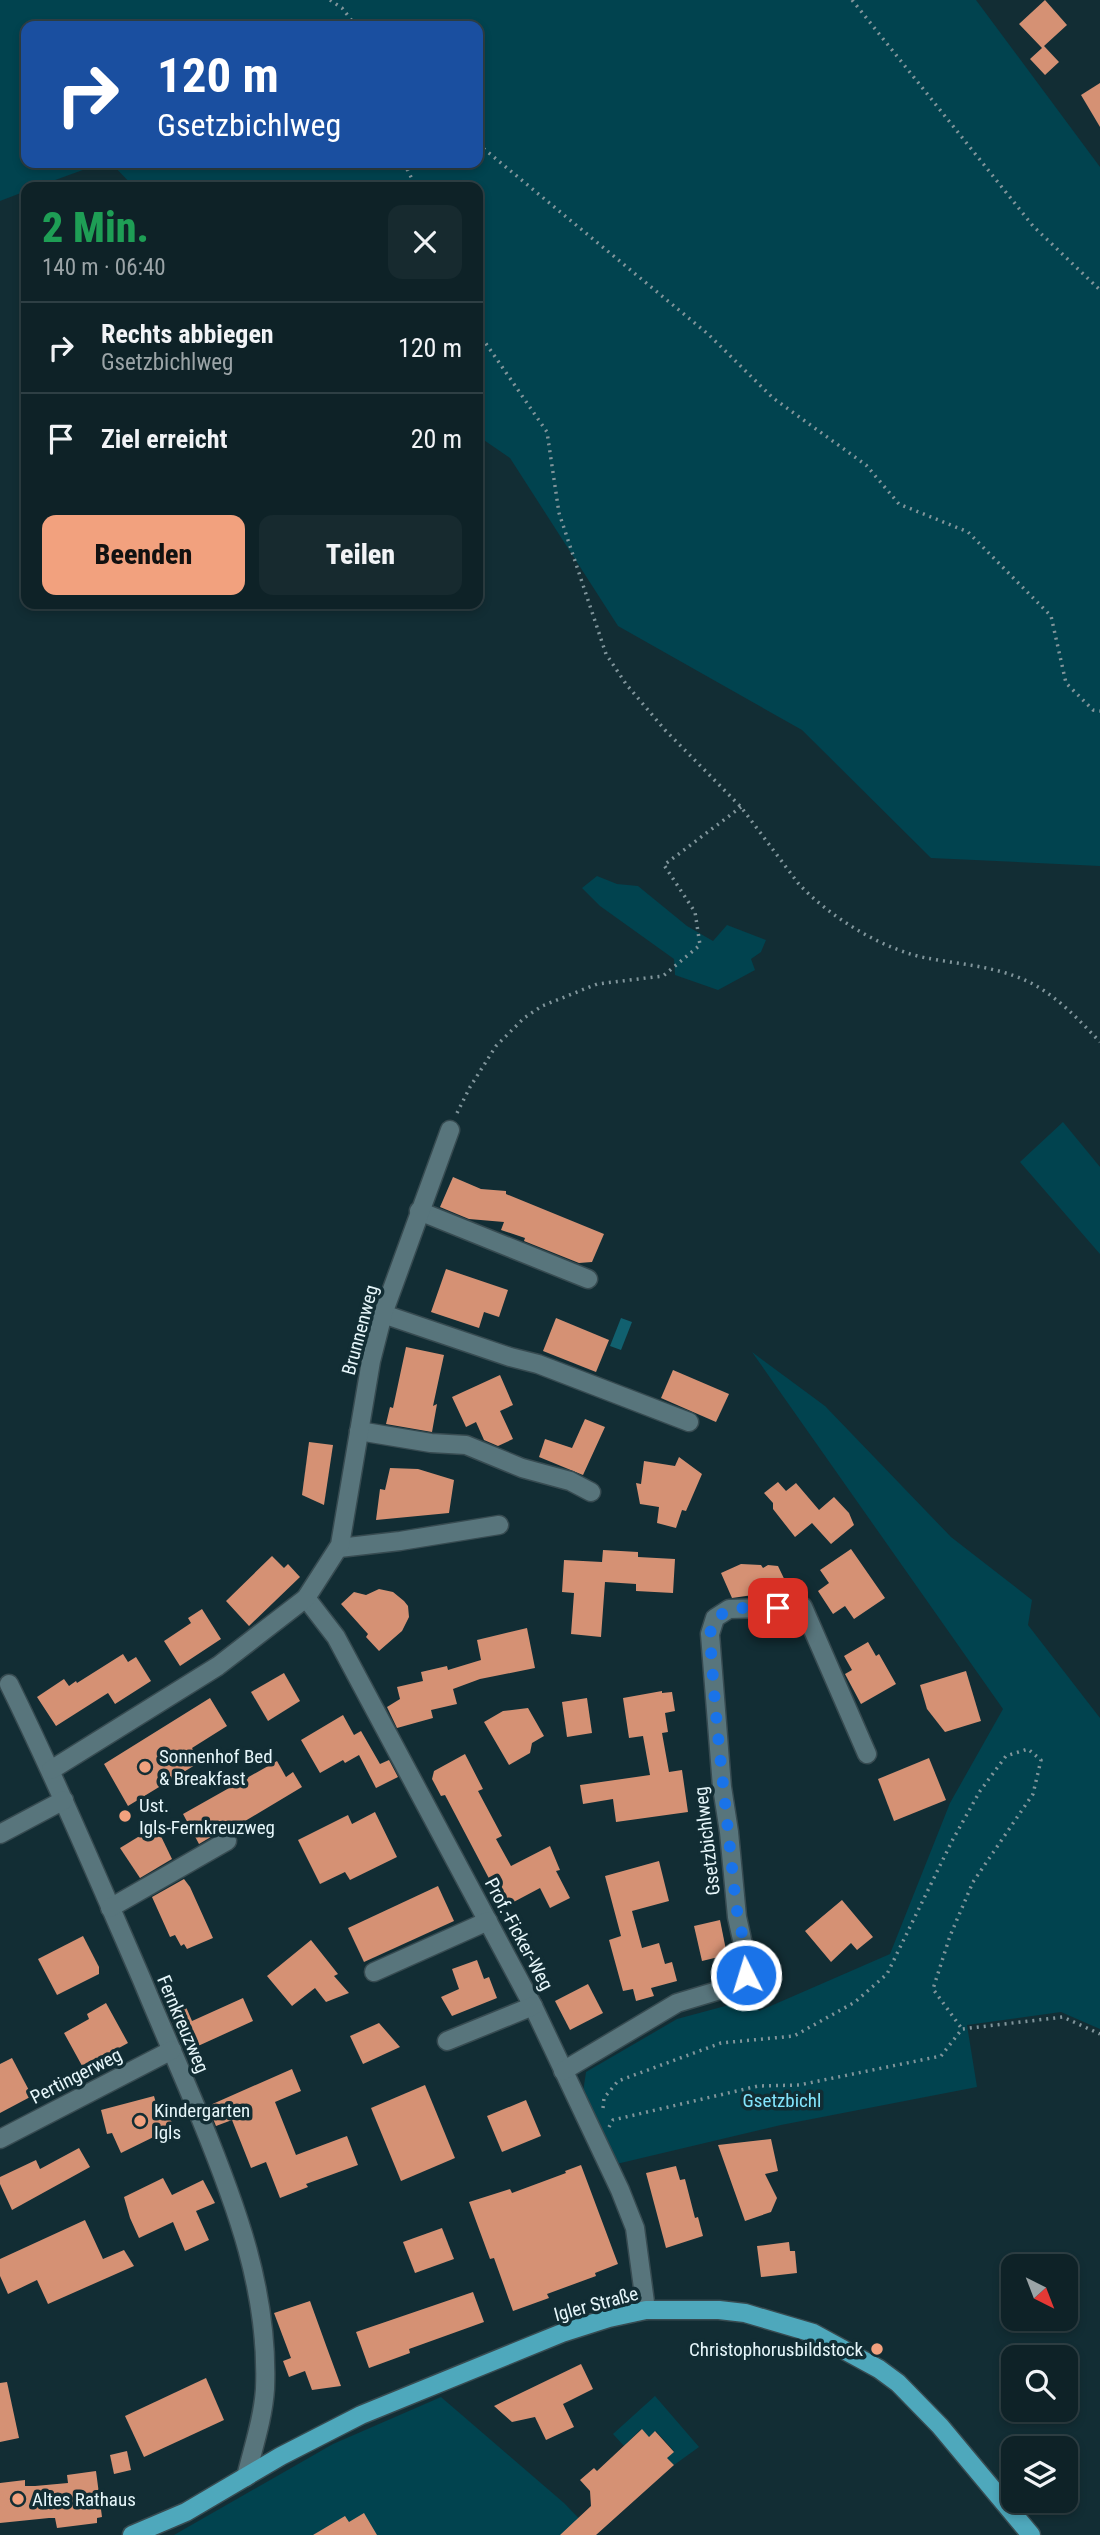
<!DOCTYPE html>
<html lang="de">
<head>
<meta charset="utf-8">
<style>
	body { margin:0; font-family:"Roboto Condensed",sans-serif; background:#172a2f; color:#f1f3f6; height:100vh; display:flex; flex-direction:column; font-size:26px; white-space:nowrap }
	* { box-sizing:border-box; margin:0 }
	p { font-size:23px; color:#9ba4a7 }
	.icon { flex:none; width:38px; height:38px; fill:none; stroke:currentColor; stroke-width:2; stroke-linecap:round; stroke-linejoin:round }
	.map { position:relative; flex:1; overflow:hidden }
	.details { position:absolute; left:21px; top:182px; width:462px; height:427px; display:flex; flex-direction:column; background:#0e2227; border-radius:14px; box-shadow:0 4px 10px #0003,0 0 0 2px #2e3f44 }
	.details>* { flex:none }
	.banner { position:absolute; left:21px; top:21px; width:462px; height:147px; border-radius:14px; box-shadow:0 4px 10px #0003,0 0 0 2px #2e3f44; background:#1a4fa0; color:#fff; overflow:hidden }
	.needle { width:46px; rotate:138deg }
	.tools { position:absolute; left:1001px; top:2254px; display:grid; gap:14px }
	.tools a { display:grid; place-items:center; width:77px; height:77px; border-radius:14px; background:#0e2227; box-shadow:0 4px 10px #0003,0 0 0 2px #2e3f44; font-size:35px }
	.pin { position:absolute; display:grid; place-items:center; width:60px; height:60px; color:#fff; margin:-30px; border-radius:14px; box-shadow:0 4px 10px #0006 }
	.me { position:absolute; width:77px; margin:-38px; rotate:355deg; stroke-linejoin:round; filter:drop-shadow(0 0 5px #0008) }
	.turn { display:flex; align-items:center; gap:24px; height:147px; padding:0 21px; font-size:32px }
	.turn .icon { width:91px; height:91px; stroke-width:2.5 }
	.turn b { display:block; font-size:49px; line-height:60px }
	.round { display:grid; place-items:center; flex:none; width:74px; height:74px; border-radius:14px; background:#172a2f }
	.summary { display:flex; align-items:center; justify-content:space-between; height:119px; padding:0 21px }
	h1 { font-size:42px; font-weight:800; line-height:52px; color:#1e9e55 }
	.cta { display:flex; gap:14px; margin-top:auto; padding:14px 21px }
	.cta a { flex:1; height:80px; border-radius:14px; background:#f2a17e; color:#111; font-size:28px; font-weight:800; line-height:80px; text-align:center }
	.cta a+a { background:#172a2f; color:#f1f3f6 }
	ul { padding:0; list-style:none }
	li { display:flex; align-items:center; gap:21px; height:91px; padding:0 21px; border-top:2px solid #2e3f44 }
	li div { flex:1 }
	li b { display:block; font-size:26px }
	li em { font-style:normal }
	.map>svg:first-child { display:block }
</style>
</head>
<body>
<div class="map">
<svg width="1100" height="2535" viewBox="0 0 1100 2535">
	<rect width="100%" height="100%" fill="#122d34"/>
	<g fill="#01434f">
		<polygon points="0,0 976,0 1100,167 1100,866 931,858 802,730 618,626 510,458 478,436 478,187 134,187 111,163 478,163 478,26 26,26 26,163 102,163 36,187 26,187 26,191 0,201"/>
		<polygon points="597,876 617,884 638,886 687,926 713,941 727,925 766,940 761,952 751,959 755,970 718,990 675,975 674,959 600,906 582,888"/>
		<polygon points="1063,1122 1100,1167 1100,1254 1020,1162"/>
		<polygon points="752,1352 825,1406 951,1537 1032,1600 1028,1625 1100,1718 1100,2029 1061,2012 967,2025 977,2087 781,2125 608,2166 582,2099 586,2072 677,2019 755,1998 759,2011 890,1954 950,1803 1003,1709"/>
		<polygon points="655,2396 699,2447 674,2465 667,2458 674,2451 656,2431 649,2437 641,2429 624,2446 613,2434"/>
		<polygon points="441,2397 564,2503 595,2535 174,2535 333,2444"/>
	</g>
	<polygon fill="#11606f" points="621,1318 632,1322 621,1350 610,1346"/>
	<g fill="#d59174">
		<polygon points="1045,0 1067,25 1044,46 1059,62 1045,75 1030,59 1042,48 1019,24"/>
		<polygon points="1100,83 1100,127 1081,95"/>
		<polygon points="453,1177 481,1189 506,1191 506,1194 604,1234 592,1262 579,1263 524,1241 525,1238 501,1230 504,1222 469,1219 440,1207"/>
		<polygon points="446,1269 508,1290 499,1317 484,1312 479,1328 431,1312"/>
		<polygon points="556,1318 609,1340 596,1372 543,1351"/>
		<polygon points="406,1347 444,1355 433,1406 437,1404 432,1432 386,1424 390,1407 393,1408"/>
		<polygon points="673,1370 729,1394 716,1422 661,1398"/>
		<polygon points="500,1375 513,1405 500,1411 513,1439 498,1446 484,1440 476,1422 466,1427 452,1397"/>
		<polygon points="585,1419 605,1427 583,1475 539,1457 545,1439 572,1448"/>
		<polygon points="309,1442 333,1445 324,1505 302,1495"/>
		<polygon points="679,1457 702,1474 686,1511 682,1510 676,1528 657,1523 659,1507 640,1504 636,1483 641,1484 644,1461 675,1466"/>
		<polygon points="390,1468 418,1469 454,1480 449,1513 376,1520 380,1489 385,1490"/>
		<polygon points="778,1482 786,1491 796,1483 819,1510 834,1497 849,1513 854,1525 831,1544 812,1523 795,1537 773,1509 773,1503 764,1493"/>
		<polygon points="851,1549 885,1598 854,1619 845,1606 833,1614 818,1591 829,1583 820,1570"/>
		<polygon points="603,1550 638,1552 638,1557 675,1559 673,1593 636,1591 636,1584 605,1582 601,1637 571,1634 574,1593 562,1592 564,1560 602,1562"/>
		<polygon points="272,1556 284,1568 288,1564 300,1577 249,1626 226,1601"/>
		<polygon points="741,1564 761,1565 763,1568 768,1565 778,1566 790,1591 778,1596 753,1595 732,1598 721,1573"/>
		<polygon points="379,1589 393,1592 404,1601 408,1606 409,1617 402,1631 379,1651 366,1637 368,1634 341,1604 354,1592 366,1595"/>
		<polygon points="202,1609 221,1639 180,1666 164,1641 191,1623 188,1618"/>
		<polygon points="527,1628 535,1668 480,1679 453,1689 457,1704 431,1710 433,1718 397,1728 387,1707 400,1699 397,1687 423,1681 421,1672 447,1666 448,1670 481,1660 477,1640"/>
		<polygon points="868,1642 876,1656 879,1654 896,1684 861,1704 845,1674 852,1670 844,1656"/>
		<polygon points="123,1654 128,1662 136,1657 151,1681 115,1704 108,1693 56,1726 37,1697 64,1679 69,1686 76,1681 77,1683"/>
		<polygon points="966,1671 981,1721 945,1732 927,1709 920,1685"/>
		<polygon points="284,1673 300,1701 268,1721 251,1692"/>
		<polygon points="662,1691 662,1693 672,1692 675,1711 665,1713 668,1732 662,1733 669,1772 682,1770 688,1812 616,1822 613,1799 583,1804 580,1785 650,1775 643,1736 629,1738 623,1698"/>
		<polygon points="210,1698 227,1726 192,1748 200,1762 128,1806 104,1764"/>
		<polygon points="587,1698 592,1733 567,1737 562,1702"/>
		<polygon points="528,1708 544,1736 532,1743 530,1753 509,1765 484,1722 503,1711"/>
		<polygon points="343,1715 354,1735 361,1731 380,1764 389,1760 398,1777 376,1788 359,1755 345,1763 343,1760 320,1773 301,1740"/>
		<polygon points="465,1754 483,1789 478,1791 502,1836 496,1839 511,1866 550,1846 560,1870 556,1871 570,1898 550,1908 540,1888 504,1907 445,1795 441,1796 432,1779 434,1771"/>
		<polygon points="929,1758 946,1800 894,1821 878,1779"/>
		<polygon points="277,1761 286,1777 293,1772 302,1787 230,1830 221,1831 199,1844 183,1814"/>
		<polygon points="375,1812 397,1857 350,1880 345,1872 320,1884 298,1840 348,1815 352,1824"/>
		<polygon points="156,1826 172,1859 140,1878 120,1848"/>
		<polygon points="659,1861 669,1901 632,1911 642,1948 659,1943 665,1964 672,1962 677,1981 651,1988 654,1996 636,2001 633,1989 623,1991 609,1940 621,1936 605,1876"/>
		<polygon points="184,1879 190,1887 213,1938 187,1949 184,1944 181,1946 175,1935 170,1937 152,1897"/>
		<polygon points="438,1886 454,1921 364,1962 348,1928"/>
		<polygon points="842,1900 873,1937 857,1950 851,1943 831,1962 805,1931"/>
		<polygon points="720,1920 727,1955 702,1961 694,1926"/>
		<polygon points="83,1936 99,1967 99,1974 57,1995 38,1959"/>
		<polygon points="311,1940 338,1974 334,1976 349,1993 326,2002 315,1988 292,2006 267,1976"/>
		<polygon points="477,1960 484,1979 489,1977 497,1998 452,2016 441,1997 459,1989 452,1969"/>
		<polygon points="588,1984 603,2013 570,2030 555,2001"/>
		<polygon points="243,1998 253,2021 198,2046 194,2036 181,2042 169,2014 186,2007 192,2021"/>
		<polygon points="106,2003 128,2043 108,2054 111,2059 86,2073 64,2033 89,2019 87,2014"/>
		<polygon points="379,2023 400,2047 363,2064 350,2036"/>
		<polygon points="12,2058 32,2096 0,2113 0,2064"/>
		<polygon points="292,2069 301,2091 275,2102 296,2155 347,2136 358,2165 306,2184 308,2187 280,2198 266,2162 251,2168 232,2120 216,2126 208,2106"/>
		<polygon points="425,2085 455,2158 401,2181 371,2108"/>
		<polygon points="154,2096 159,2114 166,2110 174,2127 121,2153 112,2133 107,2134 101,2110"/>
		<polygon points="526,2100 541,2136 502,2152 487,2116"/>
		<polygon points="771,2139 778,2171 765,2174 777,2198 771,2212 745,2221 718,2145"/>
		<polygon points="79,2148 90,2167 12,2210 0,2184 0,2177 36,2160 40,2169"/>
		<polygon points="581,2165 618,2264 595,2273 596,2276 547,2294 549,2298 513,2311 494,2258 490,2259 469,2202 510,2189 512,2193 566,2173 565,2171"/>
		<polygon points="676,2166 680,2180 685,2179 695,2218 698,2217 703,2236 666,2248 646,2173"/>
		<polygon points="163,2178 172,2195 203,2180 215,2203 196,2211 209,2240 185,2251 173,2222 139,2238 130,2218 124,2197"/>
		<polygon points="85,2220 103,2259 124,2250 134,2266 48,2304 37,2280 8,2294 0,2276 0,2259"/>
		<polygon points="442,2228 454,2259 415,2273 403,2242"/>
		<polygon points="789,2242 790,2251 795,2251 797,2273 761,2277 757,2246"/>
		<polygon points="473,2292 484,2322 409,2349 410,2353 369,2368 356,2332"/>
		<polygon points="310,2301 327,2348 341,2386 312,2390 305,2371 289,2377 283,2361 291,2358 274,2313"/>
		<polygon points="581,2364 593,2389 563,2404 574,2427 546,2440 535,2417 512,2422 494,2406"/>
		<polygon points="206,2378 224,2420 144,2457 125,2416"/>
		<polygon points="7,2382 19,2438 0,2442 0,2383"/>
		<polygon points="642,2429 649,2437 655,2431 674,2452 667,2458 674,2465 596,2535 560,2535 591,2506 590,2491 580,2480 594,2468 597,2471"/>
		<polygon points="127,2451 131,2470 114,2474 110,2455"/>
		<polygon points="96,2471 102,2517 97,2518 97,2523 57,2528 55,2518 49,2518 0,2523 0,2483 25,2480 25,2486 35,2486 68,2483 67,2475"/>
		<polygon points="364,2513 377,2535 313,2535 345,2516 349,2522"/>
	</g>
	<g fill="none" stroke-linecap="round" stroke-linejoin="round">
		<defs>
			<g id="minor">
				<polyline points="419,1211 588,1279"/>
				<polyline points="383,1314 510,1357 538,1364 689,1422"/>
				<polyline points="359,1431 431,1443 466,1445 522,1468 570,1481 591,1492"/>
				<polyline points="339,1548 400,1541 499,1525"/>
				<polyline points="306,1598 336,1637 533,2006 620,2190 635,2228 646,2310"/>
				<path d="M9,1684c48,98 90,197 133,296 19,46 39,91 58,137 36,88 69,175 65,272 -2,30 -12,59 -19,88"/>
				<polyline points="51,1770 218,1666 306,1598 340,1545 371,1361 383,1314 450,1130"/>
				<polyline points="0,1834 64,1800"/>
				<polyline points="110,1908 227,1841"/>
				<polyline points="374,1972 488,1921"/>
				<polyline points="447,2041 533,2006"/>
				<polyline points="563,2071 677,2003 737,1985 746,1975 747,1962 737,1917 729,1832 722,1787 710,1634 715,1618 729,1609 803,1607 867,1754"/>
				<polyline points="0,2139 172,2050"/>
			</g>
			<polyline id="major" points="132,2535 186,2512 281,2456 361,2415 562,2333 609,2318 646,2310 719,2310 745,2313 813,2333 879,2369 898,2383 940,2426 1031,2535"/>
		</defs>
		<use href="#minor" stroke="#374b51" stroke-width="21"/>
		<use href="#major" stroke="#374b51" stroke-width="21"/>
		<g stroke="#80959b" stroke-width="3.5" stroke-dasharray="2 5" stroke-linecap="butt">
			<polyline points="330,0 342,8 356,26"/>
			<polyline points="852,0 1033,226 1100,290"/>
			<polyline points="478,144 708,334 773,398 866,465 899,504 968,532 1051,616 1066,683 1093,710 1100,711"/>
			<polyline points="404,163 416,187"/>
			<path d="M478,332l69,100 12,81 47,141 20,30 39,46 76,77 57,76c31,34 88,69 134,76 34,6 67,8 99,24 27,14 48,37 69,59"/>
			<polyline points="457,1113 470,1087 496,1046 524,1018 542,1006 597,984 663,976 700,945 695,912 664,865 741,807"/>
			<polyline points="603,2108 604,2098 618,2081 721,2043 794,2036 855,2002 887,1974 952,1841 980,1791 1006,1756 1028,1749 1041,1760 1033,1794 973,1882 950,1936 933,1989 962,2029"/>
			<polyline points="609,2127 613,2120 758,2086 799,2085 941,2056 962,2029 1063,2017 1100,2034"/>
		</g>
		<use href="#minor" stroke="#58757c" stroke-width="18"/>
		<use href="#major" stroke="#4ea8bc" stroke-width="18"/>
	</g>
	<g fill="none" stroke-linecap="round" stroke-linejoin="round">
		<path stroke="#1a73e8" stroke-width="12" stroke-dasharray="0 21.6" d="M746,1975c3,-26 -9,-53 -11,-79 -9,-88 -20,-174 -25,-262 7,-34 41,-25 68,-26"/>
	</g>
	<g fill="#f2a17e" stroke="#122d34" stroke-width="2.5">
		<circle cx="145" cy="1767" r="7"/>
		<circle cx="125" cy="1816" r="7"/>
		<circle cx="140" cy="2121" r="7"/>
		<circle cx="877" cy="2349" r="7"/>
		<circle cx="18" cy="2499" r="7"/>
	</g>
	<g text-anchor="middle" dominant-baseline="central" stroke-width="7" stroke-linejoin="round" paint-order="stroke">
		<g font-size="19" fill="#e6f6fa" stroke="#122d34">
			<text transform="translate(360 1330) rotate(-75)">Brunnenweg</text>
			<text transform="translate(707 1841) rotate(-97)">Gsetzbichlweg</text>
			<text transform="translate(519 1934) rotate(62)">Prof.-Ficker-Weg</text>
			<text transform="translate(183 2024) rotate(67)">Fernkreuzweg</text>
			<text transform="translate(76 2076) rotate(-27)">Pertingerweg</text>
			<text transform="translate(596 2304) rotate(-15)">Igler Straße</text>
		</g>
		<g font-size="19" fill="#e6f6fa" stroke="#122d34" text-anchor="start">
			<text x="159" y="1756">Sonnenhof Bed<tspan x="159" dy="22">&amp; Breakfast</tspan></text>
			<text x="139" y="1805">Ust.<tspan x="139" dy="22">Igls-Fernkreuzweg</tspan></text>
			<text x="154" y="2110">Kindergarten<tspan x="154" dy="22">Igls</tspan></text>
			<text x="863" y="2349" text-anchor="end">Christophorusbildstock</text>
			<text x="32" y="2499">Altes Rathaus</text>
		</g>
		<g font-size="19" fill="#83e5fd" stroke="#122d34">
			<text x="782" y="2100">Gsetzbichl</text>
		</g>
	</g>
</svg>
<div class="tools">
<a><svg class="needle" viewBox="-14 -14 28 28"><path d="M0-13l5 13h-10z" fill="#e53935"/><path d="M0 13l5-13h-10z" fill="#9ba4a7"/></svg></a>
<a><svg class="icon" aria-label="search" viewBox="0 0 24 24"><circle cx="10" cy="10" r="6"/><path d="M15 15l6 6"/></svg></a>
<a><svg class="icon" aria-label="layers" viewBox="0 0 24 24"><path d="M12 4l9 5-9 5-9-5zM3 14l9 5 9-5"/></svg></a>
</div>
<div class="pin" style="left:778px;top:1608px;background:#d93025"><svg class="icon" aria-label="arrive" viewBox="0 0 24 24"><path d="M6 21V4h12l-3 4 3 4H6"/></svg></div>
<svg class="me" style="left:746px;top:1975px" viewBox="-20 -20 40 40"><circle r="17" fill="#1a73e8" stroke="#fff" stroke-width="3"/><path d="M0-11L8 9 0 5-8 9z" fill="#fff"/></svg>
<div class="banner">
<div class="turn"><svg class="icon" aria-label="right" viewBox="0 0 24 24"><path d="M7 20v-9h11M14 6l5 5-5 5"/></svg><div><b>120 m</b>Gsetzbichlweg</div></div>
</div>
<section class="details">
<div class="summary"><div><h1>2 Min.</h1><p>140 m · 06:40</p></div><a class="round"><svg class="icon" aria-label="close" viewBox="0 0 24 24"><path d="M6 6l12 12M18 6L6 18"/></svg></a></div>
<ul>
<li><svg class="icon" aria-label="right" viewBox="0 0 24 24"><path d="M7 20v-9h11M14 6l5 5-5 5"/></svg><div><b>Rechts abbiegen</b><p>Gsetzbichlweg</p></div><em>120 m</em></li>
<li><svg class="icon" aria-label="arrive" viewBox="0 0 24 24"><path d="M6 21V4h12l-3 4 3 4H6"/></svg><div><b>Ziel erreicht</b></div><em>20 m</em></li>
</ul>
<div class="cta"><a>Beenden</a><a>Teilen</a></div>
</section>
</div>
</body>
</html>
